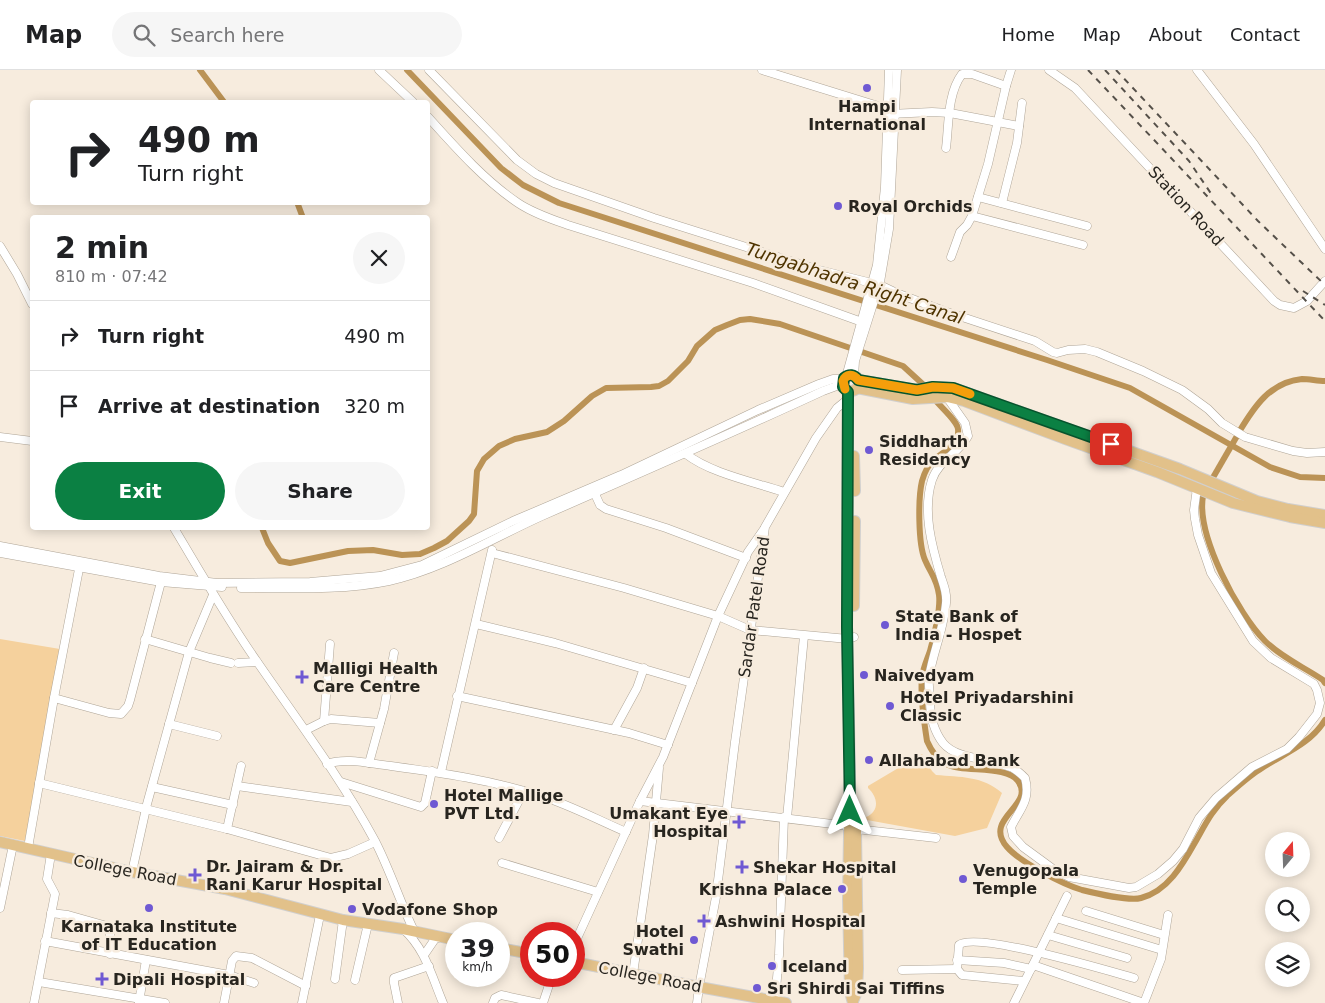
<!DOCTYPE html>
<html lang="en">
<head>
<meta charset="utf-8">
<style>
	body { margin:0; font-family:"DejaVu Sans",sans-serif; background:#f6f6f6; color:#202124; height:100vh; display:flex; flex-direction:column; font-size:19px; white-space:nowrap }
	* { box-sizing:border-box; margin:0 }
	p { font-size:16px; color:#757577 }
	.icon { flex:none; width:28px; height:28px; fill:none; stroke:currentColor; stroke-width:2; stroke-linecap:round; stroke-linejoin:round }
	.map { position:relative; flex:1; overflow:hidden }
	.panel { position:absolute; left:30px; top:145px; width:400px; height:315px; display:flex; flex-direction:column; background:#fff; border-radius:5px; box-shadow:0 2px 12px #0003 }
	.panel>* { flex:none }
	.banner { position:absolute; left:30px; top:30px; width:400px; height:105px; border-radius:5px; box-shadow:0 2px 12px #0003; background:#fff; color:#202124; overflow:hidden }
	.needle { width:32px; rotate:19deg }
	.tools { position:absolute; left:1265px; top:762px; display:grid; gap:10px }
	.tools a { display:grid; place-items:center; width:45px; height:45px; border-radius:50%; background:#fff; box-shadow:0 2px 12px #0003; font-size:25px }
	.speed { position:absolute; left:445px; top:852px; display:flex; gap:10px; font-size:25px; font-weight:700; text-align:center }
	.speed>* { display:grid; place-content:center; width:65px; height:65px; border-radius:50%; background:#fff; box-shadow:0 2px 12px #0003; line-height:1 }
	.speed small { font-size:12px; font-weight:400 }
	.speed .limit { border:8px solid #d22; background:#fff; color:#111 }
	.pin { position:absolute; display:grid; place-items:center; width:42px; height:42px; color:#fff; margin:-21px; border-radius:10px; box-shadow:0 2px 8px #0006 }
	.me { position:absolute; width:55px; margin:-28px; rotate:0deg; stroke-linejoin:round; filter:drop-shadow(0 0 4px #0008) }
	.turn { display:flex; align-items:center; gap:18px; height:105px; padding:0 25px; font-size:22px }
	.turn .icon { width:65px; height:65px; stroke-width:2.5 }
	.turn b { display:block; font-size:35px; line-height:42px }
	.round { display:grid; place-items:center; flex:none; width:52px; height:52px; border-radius:26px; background:#f6f6f6 }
	.summary { display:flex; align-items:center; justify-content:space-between; height:85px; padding:0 25px }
	h1 { font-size:30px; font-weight:800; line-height:38px }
	.action { display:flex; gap:10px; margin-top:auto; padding:10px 25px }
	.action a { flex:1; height:58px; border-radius:30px; background:#0b8043; color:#fff; font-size:20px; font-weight:800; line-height:58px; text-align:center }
	.action a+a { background:#f6f6f6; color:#202124 }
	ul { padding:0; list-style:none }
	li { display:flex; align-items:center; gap:15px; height:70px; padding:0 25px; border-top:1px solid #e0e0e0 }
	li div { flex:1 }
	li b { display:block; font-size:19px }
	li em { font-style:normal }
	header { display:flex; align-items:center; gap:30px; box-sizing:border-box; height:70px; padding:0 25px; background:#fff; border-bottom:1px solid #e0e0e0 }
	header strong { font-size:24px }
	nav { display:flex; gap:28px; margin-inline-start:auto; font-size:18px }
	.search { width:350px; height:45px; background:#f6f6f6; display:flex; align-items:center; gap:12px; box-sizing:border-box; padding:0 18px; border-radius:28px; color:#757577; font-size:19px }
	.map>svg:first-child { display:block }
</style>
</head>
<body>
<header>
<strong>Map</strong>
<div class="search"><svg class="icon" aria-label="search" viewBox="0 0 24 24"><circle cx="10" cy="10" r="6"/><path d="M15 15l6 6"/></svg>Search here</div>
<nav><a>Home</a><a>Map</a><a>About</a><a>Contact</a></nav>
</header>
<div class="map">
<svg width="1325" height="933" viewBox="0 0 1325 933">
	<rect width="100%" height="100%" fill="#f7ecde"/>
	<g fill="#f5d19d">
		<polygon points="0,569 60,579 25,771 0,766"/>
		<path d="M922,684l10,17 4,4c24,2 47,1 66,18l-15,35 -32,8 -88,-16 -1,-3c14,-6 12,-20 2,-29v-2z"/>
	</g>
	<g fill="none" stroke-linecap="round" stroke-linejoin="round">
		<g stroke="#bb9356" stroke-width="6">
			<polyline points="200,0 224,32"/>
			<polyline points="407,0 501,98 523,115 559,133 1047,290 1130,318 1270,397 1300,407 1325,408"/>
			<polyline points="297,132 303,148"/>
			<path d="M933,327c6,9 24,23 25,32 2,16 -16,23 -25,32 -5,4 -9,13 -11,20 -4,17 -4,63 3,79 6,14 12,19 14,35 2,15 -5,41 -9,56 -3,9 -7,17 -8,26 -2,18 2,45 5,64 4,9 10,19 19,23 16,9 61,1 72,17 18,25 -36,37 -11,66 13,15 55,37 75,43 12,3 47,11 59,8 28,-7 43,-36 56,-59 9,-16 16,-30 30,-43 10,-9 21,-19 32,-26 23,-16 51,-25 66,-50"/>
			<path d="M1239,362c15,-25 31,-50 63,-53 8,0 15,2 23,2"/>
			<polyline points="1211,411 1237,366"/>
			<path d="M1203,426c-7,39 35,118 62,145 17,17 39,26 58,39l2,3"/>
			<polyline points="262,458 268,473 280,491 290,493 348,481 373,480 402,485 420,484 434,478 447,471 469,451 474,444 477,401 484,389 499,376 515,369 547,362 564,351 592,326 606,318 651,317 659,316 668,311 688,291 697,276 715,260 727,255 740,250 750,249 780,254 903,296 927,318"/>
		</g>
		<defs>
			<g id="minor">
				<polyline points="379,0 413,32"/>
				<polyline points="429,0 517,90 536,104 554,113 654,148 819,200 880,215 899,224 947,242 1035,271 1053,282 1057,283 1068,280 1085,279 1097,282 1143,301 1182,320 1208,339 1222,353 1245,367 1293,381 1307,383 1325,382"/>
				<polyline points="762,0 888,39"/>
				<polyline points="1049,0 1075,18 1274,231 1280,235 1294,238 1307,231 1325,211"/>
				<polyline points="1197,0 1254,74 1325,179"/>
				<polyline points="890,44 932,42 950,43 1019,56"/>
				<path d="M428,47c27,30 56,63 90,86 15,10 33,16 50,22l185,58 109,39"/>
				<path d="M946,78c3,-23 1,-54 16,-74h10l34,12"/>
				<polyline points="978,127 1087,156"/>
				<polyline points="1002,133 1017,73 1022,33"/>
				<polyline points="972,146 1083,175"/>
				<polyline points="0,176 17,204 32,234"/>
				<polyline points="951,187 960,162 967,155 972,146 988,94 1006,16 1011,0"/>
				<polyline points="854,306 855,291 880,212 889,159 897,0"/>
				<polyline points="846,307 877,195 885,117 889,0"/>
				<path d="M946,326l19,27 3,13c-10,18 -30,25 -36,44 -10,31 0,67 9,97 3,9 6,16 5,26 -2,25 -13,49 -17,74 -1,8 1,15 1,23 0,15 3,30 13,43 14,17 47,15 67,24 6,2 11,7 15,11 6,22 -5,31 -14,49l2,9 10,11 30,22 16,8 60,11 7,-1 22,-13 15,-13 10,-12 16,-31 17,-20 36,-31 35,-18 12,-12 18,-23 3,-11 -3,-13 -3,-6 -43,-26 -18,-17 -42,-68 -13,-38 -3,-16 -1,-9 3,-22"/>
				<polyline points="0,367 32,371"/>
				<path d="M686,384c24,19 68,28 98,38"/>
				<polyline points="595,424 600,435 606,439 666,458 746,488"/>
				<path d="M174,458c27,45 53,91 84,135 40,58 83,115 117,178 15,29 25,61 39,90"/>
				<polyline points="0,476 159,506 217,513 310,512 380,506 422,495 513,451 621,405 758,340 819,314 833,309 844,309"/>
				<polyline points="0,483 161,512 222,517"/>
				<polyline points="492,483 624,518 718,546 750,560 848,569 854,567"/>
				<path d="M241,518c49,0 100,3 148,-7 52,-11 104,-43 153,-65 94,-41 188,-82 281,-125l19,-7"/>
				<polyline points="476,554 555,573 692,613"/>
				<polyline points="145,569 210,588 231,593"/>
				<polyline points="238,593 257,592"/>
				<polyline points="457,626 629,663 668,675"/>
				<polyline points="54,628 109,643 121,644 128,636 130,630 161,512"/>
				<polyline points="324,651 330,574"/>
				<polyline points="169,654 217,666"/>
				<polyline points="306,660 324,651 331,649 380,653"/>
				<polyline points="614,660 637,618 644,598"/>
				<polyline points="369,693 384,639 394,583"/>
				<path d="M327,694c19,-7 44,0 64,2 51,7 101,14 150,30 29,9 57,24 85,36"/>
				<polyline points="241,696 227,759 331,788 348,784 375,772"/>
				<polyline points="441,702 492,480"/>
				<polyline points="341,712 421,737 425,733 432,701"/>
				<polyline points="39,713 227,759"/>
				<polyline points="237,716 352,732"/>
				<polyline points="152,717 233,735"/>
				<polyline points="640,731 849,756 856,759 936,768"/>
				<polyline points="787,748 804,566"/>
				<polyline points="499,768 524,721"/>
				<polyline points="28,778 54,628 80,494"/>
				<polyline points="502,793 598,822"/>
				<polyline points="132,802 147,734 189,582 213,525"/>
				<polyline points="0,838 13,775"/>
				<polyline points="1086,841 1164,865"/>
				<polyline points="51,843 68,845 107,856 110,864 110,884"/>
				<polyline points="1056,848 1162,880"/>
				<path d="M403,859c22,19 29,48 40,74"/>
				<polyline points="1048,865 1127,888"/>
				<polyline points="45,871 229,905 254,913"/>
				<polyline points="574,875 640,731 663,687 718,546 748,482 764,459"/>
				<polyline points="424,885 435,869 441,867"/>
				<polyline points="957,890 1004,893 1031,899"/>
				<polyline points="1033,895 1144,933"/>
				<polyline points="902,900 957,899"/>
				<polyline points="633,904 653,765 659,698"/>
				<polyline points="335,909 343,850"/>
				<polyline points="355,910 368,854"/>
				<path d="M1024,911l-62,-6 -5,-6 2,-24c16,-14 150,26 175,33"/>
				<polyline points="39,912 165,933"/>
				<polyline points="775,931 779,885 784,747"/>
				<polyline points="139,932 146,890"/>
				<polyline points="34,933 55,824 47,809 51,784"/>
				<polyline points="224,933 232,891 236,886 252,888 306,916"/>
				<polyline points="302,933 320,845"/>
				<polyline points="398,933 394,913 394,908 429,896"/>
				<polyline points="493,933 495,928 501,925 538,933"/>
				<polyline points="543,933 552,906"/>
				<polyline points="697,933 699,917 716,827 735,672 765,457 816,368 837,338 848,329"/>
				<polyline points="1014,933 1067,826"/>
				<polyline points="1144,933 1161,889 1168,845"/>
			</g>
			<g id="major">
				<circle cx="851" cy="313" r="8"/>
				<polyline points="858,310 917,320 933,317 953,318 1180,399 1257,431 1288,439 1325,445"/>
				<polyline points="857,318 913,329 947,327 964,331 1065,369 1157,402 1233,433 1290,447 1325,453"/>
				<polyline points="848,322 847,557 850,701 848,829 850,922 853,933"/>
				<polyline points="854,386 855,421"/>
				<polyline points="854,536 855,451"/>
				<polyline points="0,772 132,802 225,819 343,850 403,859 456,870"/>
				<polyline points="499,878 531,884"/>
				<polyline points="574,892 699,917 786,933"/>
				<polyline points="853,931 857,922 858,898 856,761"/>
			</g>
		</defs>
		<use href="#minor" stroke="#afa597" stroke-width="9"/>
		<use href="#major" stroke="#d0cfce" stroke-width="12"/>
		<use href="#minor" stroke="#fff" stroke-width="8"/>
		<use href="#major" stroke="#e2c18a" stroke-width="10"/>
		<g stroke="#555049" stroke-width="2" stroke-dasharray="6 6" stroke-linecap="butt">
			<polyline points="1088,0 1325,251"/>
			<polyline points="1105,0 1189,91 1212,125"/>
			<polyline points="1116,0 1258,151 1325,215"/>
			<polyline points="1303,221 1325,235"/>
		</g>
	</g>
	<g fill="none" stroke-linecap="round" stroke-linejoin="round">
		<defs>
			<path id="route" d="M850,741l-3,-184 1,-235 -5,-5 1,-9c5,-4 10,-4 14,2l59,10 16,-3 20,1 158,56"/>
		</defs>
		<use href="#route" stroke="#07532c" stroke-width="12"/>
		<use href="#route" stroke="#0b8043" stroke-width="9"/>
		<path stroke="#f59e0b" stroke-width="9" d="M845,319l-2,-8c3,-7 10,-8 15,-1l59,10 16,-3 20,1 17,6"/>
	</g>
	<g fill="#6f59d3" stroke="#f7ecde" stroke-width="2">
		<circle cx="867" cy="18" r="5"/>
		<circle cx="838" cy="136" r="5"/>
		<circle cx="869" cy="380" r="5"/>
		<circle cx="885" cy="555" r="5"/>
		<circle cx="864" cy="605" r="5"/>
		<path d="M299.5 599.5h5v5h5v5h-5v5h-5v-5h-5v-5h5z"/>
		<circle cx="890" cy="636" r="5"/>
		<circle cx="869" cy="690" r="5"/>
		<circle cx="434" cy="734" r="5"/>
		<path d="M736.5 744.5h5v5h5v5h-5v5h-5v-5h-5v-5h5z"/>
		<path d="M739.5 789.5h5v5h5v5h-5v5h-5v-5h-5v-5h5z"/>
		<path d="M192.5 797.5h5v5h5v5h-5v5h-5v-5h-5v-5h5z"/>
		<circle cx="963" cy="809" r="5"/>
		<circle cx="842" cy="819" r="5"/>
		<circle cx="149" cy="838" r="5"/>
		<circle cx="352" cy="839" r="5"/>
		<path d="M701.5 843.5h5v5h5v5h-5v5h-5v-5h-5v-5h5z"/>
		<circle cx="694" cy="870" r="5"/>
		<circle cx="772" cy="896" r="5"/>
		<path d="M99.5 901.5h5v5h5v5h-5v5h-5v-5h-5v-5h5z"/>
		<circle cx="757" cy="918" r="5"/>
	</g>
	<g text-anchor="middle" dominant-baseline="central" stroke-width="5" stroke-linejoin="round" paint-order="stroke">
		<g font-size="16" font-weight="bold" fill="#28251f" stroke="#f7ecde" text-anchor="start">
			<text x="867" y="36" text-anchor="middle">Hampi<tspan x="867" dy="18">International</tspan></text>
			<text x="848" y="136">Royal Orchids</text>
			<text x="879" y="371">Siddharth<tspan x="879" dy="18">Residency</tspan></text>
			<text x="895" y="546">State Bank of<tspan x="895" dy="18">India - Hospet</tspan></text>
			<text x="313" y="598">Malligi Health<tspan x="313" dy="18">Care Centre</tspan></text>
			<text x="874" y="605">Naivedyam</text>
			<text x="900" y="627">Hotel Priyadarshini<tspan x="900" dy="18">Classic</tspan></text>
			<text x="879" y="690">Allahabad Bank</text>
			<text x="444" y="725">Hotel Mallige<tspan x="444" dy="18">PVT Ltd.</tspan></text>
			<text x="728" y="743" text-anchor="end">Umakant Eye<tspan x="728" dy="18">Hospital</tspan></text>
			<text x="206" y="796">Dr. Jairam &amp; Dr.<tspan x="206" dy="18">Rani Karur Hospital</tspan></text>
			<text x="753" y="797">Shekar Hospital</text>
			<text x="973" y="800">Venugopala<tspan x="973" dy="18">Temple</tspan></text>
			<text x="832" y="819" text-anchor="end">Krishna Palace</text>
			<text x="362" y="839">Vodafone Shop</text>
			<text x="715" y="851">Ashwini Hospital</text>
			<text x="149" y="856" text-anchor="middle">Karnataka Institute<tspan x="149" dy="18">of IT Education</tspan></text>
			<text x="684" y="861" text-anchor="end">Hotel<tspan x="684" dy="18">Swathi</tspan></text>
			<text x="782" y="896">Iceland</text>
			<text x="113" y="909">Dipali Hospital</text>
			<text x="767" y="918">Sri Shirdi Sai Tiffins</text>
		</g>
		<g font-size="16" fill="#28251f" stroke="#f7ecde">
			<text transform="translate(1186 136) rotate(47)">Station Road</text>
			<text transform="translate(754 537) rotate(-82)">Sardar Patel Road</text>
			<text transform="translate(125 800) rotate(11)">College Road</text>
			<text transform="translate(650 907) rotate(11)">College Road</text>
		</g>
		<g font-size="18" font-style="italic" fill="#4f3400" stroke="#f7ecde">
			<text transform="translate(855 213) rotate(18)">Tungabhadra Right Canal</text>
		</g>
	</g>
</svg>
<div class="tools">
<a><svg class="needle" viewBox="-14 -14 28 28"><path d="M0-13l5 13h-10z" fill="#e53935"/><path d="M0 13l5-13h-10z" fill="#757577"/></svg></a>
<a><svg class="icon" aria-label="search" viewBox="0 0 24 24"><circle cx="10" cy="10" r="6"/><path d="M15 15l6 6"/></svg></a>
<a><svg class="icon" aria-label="layers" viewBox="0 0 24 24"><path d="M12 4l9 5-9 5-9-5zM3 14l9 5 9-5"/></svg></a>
</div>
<div class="speed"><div>39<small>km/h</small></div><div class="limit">50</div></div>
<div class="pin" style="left:1111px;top:374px;background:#d93025"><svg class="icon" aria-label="arrive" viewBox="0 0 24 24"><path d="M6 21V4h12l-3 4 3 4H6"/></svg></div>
<svg class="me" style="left:850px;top:741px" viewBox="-20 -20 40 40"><path d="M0-17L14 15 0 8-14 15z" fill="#0b8043" stroke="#fff" stroke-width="4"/></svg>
<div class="banner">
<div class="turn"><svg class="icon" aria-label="right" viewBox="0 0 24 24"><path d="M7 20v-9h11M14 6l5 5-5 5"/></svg><div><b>490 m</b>Turn right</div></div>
</div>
<section class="panel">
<div class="summary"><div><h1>2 min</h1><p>810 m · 07:42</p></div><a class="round"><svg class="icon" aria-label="close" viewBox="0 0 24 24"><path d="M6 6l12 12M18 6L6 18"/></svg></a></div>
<ul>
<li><svg class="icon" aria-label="right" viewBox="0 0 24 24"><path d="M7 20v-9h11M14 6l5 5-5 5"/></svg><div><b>Turn right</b></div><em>490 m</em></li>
<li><svg class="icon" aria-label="arrive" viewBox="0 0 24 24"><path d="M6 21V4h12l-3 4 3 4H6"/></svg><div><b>Arrive at destination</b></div><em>320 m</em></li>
</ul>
<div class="action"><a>Exit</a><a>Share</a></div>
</section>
</div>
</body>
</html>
